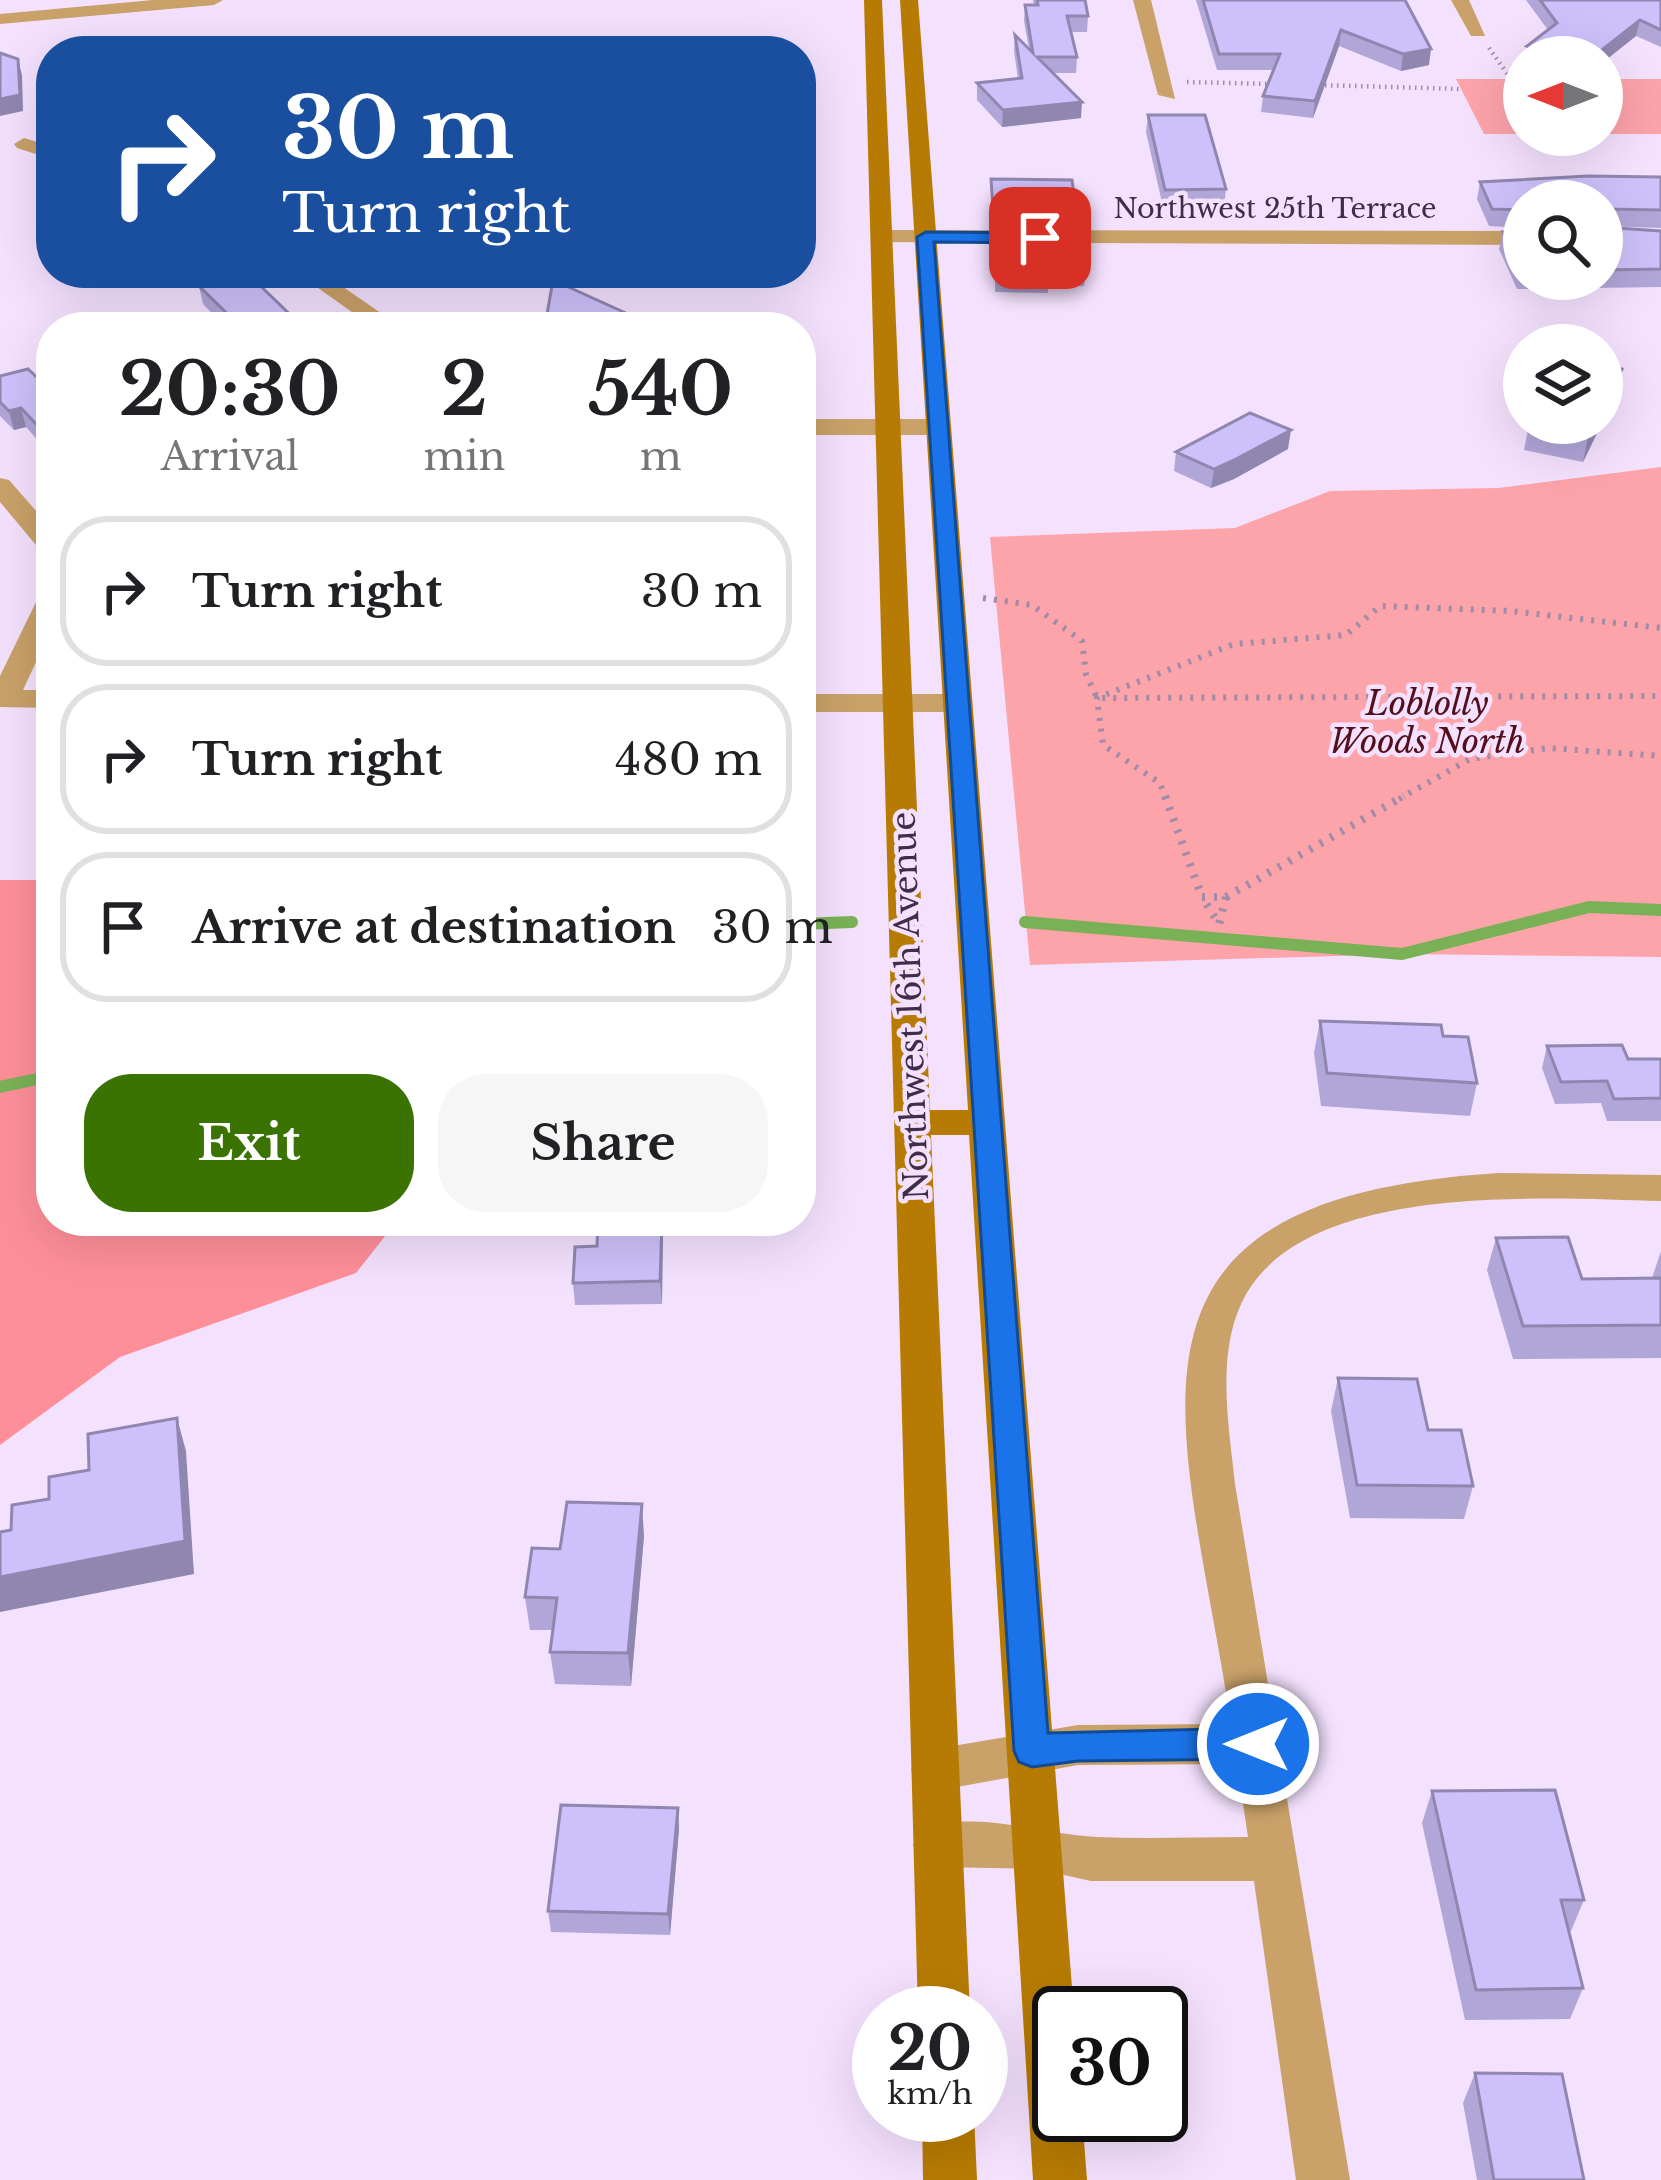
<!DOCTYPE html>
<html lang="en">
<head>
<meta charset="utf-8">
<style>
	body { margin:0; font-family:"Libre Baskerville",serif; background:#f6f6f6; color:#202124; height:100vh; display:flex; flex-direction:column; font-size:45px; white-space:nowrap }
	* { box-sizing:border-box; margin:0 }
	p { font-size:39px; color:#757577 }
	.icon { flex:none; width:66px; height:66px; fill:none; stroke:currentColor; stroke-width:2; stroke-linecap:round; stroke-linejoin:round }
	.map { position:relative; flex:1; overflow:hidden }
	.drawer { position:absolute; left:36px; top:312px; width:780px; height:924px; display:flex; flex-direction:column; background:#fff; border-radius:48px; box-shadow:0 12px 48px #0002 }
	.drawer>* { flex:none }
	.hud { position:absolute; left:36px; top:36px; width:780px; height:252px; border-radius:48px; box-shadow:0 12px 48px #0002; background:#1a4fa0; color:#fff; overflow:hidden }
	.needle { width:78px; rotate:270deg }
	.fabs { position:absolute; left:1503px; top:36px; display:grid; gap:24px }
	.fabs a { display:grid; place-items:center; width:120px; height:120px; border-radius:50%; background:#fff; box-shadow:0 12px 48px #0002; font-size:60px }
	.speed { position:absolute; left:852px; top:1986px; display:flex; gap:24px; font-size:60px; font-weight:700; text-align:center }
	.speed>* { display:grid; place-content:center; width:156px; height:156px; border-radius:50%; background:#fff; box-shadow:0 12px 48px #0002; line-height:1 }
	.speed small { font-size:30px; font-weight:400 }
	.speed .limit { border:6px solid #111; border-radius:18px; background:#fff; color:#111 }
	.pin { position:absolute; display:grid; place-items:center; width:102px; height:102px; color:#fff; margin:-51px; border-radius:24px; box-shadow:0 6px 18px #0006 }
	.me { position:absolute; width:132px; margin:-66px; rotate:270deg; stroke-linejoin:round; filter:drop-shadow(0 0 9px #0008) }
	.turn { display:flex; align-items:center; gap:42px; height:252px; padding:0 48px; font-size:54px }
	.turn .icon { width:156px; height:156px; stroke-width:2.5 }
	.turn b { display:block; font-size:84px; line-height:102px }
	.eta { display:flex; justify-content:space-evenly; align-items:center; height:204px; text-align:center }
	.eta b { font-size:72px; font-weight:700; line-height:84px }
	.primary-button { display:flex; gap:24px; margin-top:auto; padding:24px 48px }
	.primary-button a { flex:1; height:138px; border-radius:48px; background:#3b7302; color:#fff; font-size:48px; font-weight:700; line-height:138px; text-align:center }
	.primary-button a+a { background:#f6f6f6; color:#202124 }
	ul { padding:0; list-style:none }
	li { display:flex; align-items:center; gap:36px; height:150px; margin:0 24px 18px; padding:0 24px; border:6px solid #e0e0e0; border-radius:48px }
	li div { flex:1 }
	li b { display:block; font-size:45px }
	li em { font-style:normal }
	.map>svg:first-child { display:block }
</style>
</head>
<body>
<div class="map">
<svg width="1661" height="2180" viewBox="0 0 1661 2180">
	<rect width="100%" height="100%" fill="#f4e1fe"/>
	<g fill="#fda3aa">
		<polygon points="1456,79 1524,79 1524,134 1484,134"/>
		<rect x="1602" y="79" width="59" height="55"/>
		<polygon points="1661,467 1661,957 1402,954 1030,965 990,537 1235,528 1330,491 1498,488"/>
	</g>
	<polygon fill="#fe8f99" points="0,880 51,880 51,1221 397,1221 356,1273 120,1357 0,1445"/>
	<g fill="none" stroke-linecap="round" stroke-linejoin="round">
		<g stroke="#7ab157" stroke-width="12">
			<polyline points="1025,922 1402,954 1589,907 1661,910"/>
			<polyline points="801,924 852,922"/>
			<polyline points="0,1087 51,1076"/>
		</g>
		<g stroke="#9f8ca8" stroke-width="4.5" stroke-dasharray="1.5 4.5" stroke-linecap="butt">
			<polyline points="1489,48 1511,79"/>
			<polyline points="1187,82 1274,84"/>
			<polyline points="1319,85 1461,89"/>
		</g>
		<g stroke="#9f8ca8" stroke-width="6" stroke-dasharray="3 8" stroke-linecap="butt">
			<polyline points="983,598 1032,605 1082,641 1086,674 1097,698 1661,696"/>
			<polyline points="1166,799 1160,783 1103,745 1097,698 1234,644 1346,635 1380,606 1510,611 1661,628"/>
			<polyline points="1399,799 1470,759 1548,748 1661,756"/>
		</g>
		<g stroke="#9f8ca8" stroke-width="8" stroke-dasharray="3 9" stroke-linecap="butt">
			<polyline points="1165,796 1202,897"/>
			<polygon points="1202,897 1226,897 1219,924"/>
			<polyline points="1226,897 1404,796"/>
		</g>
		<g fill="#c9a169" fill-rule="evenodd">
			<polygon points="153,0 223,0 214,5 0,24 0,14"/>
			<polygon points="1133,0 1151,0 1175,99 1158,95"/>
			<polygon points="1451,0 1469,0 1485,36 1471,36"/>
			<polygon points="24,138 51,146 51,159 17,148 14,144"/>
			<polygon points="881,230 1524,231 1524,245 873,242 873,232"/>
			<polygon points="297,273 323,273 401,327 373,327"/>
			<polygon points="801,419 938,419 951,427 938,435 801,435"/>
			<polygon points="0,478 9,480 51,528 51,553 41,551 0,502"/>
			<polygon points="51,592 51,630 23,690 51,690 51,708 0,707 0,676 37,600"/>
			<polygon points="801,694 958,694 973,703 958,712 801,712"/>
			<path d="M1499,1173l162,2v26c-113,-2 -360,-22 -419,101 -26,54 -13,125 -7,182l115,696h-54l-42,-299h-163l-54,-12 -100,-2 -17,-7 -7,-15 7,-15c57,-22 120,5 177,7 50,2 101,0 151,0l-11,-73 -159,1 -143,26 -17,-6 -7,-15 7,-15 17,-6 143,-24 153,-1c-46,-305 -149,-525 268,-551z"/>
		</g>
		<g fill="#b77b03" fill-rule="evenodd">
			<polygon points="864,0 882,0 930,1110 968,1110 900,0 918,0 1074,2013 1059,2013 1059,2115 1082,2115 1087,2180 1033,2180 969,1135 931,1135 970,2013 918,2013"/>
			<polygon points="922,2115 974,2115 977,2180 923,2180"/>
		</g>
	</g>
	<g fill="#b1a6d8">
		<polygon points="1033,0 1085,0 1088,16 1087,32 1071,32 1077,57 1076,73 1053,73 1081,118 1002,127 977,100 977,83 1018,79 1014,51 1015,35 1029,49 1024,21 1025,5 1034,5"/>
		<polygon points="1196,0 1405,0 1429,65 1401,71 1339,46 1313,118 1261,112 1263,96 1274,70 1217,70"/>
		<polygon points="1526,0 1661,0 1661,47 1636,36 1602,63 1602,57 1525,57 1527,46 1548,30"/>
		<polygon points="1148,115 1226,189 1224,207 1163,207 1146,132"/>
		<polygon points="1661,177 1661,228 1602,226 1524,201 1524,228 1489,226 1477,199 1480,182"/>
		<polygon points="991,179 1076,208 1075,226 992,226"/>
		<polygon points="1602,227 1661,231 1661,287 1517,289 1499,249 1503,232 1524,231 1524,279 1602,279"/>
		<polygon points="995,229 1086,268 1084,286 1048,286 1048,293 995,292"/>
		<polygon points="425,273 471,273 446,283"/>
		<polygon points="199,286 303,327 225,327 203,304"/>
		<polygon points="639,319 640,327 547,327 546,320"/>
		<polygon points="0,376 43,383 51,381 51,455 26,427 14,430 0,416"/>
		<polygon points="1524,379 1524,412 1515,411 1520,386"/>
		<polygon points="1602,423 1583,462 1524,450 1529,425"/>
		<polygon points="1288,449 1234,479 1211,488 1174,471 1176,452"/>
		<polygon points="1320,1021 1443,1036 1477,1083 1470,1116 1321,1106 1314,1053"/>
		<polygon points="1547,1046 1628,1059 1661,1059 1661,1121 1607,1121 1601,1103 1555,1104 1542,1068"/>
		<polygon points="598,1221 663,1221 662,1304 575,1305 573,1283 597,1246"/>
		<polygon points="1496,1238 1582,1279 1652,1278 1661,1251 1661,1358 1513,1359 1487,1270"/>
		<polygon points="1338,1378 1428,1430 1473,1486 1464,1519 1350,1518 1331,1411"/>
		<polygon points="644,1536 631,1686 555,1684 550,1652 553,1630 530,1630 525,1597 560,1549"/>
		<polygon points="1432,1791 1584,1900 1571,1931 1568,1931 1583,1988 1570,2019 1465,2020 1422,1823"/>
		<polygon points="678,1808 679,1829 670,1935 551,1932 548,1911"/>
		<polygon points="1475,2073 1584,2180 1477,2180 1463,2103"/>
	</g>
	<g fill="#9087b0">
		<polygon points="1640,20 1636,36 1602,63 1602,57 1593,57"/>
		<polygon points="1341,30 1339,46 1313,118 1315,101"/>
		<polygon points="1431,49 1429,65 1401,71 1403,54"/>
		<polygon points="18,59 22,75 23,111 0,116 0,99"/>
		<polygon points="1082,102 1081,118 1002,127 1003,110"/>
		<polygon points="445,273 471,273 446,283"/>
		<polygon points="1622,369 1616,394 1602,423 1602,409"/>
		<polygon points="21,408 26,427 14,430 9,411"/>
		<polygon points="1595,423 1602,423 1583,462 1588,437"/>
		<polygon points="1291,430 1288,449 1234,479 1211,488 1214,469"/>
		<polygon points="662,1221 663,1227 662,1304 660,1281"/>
		<polygon points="177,1418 186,1451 194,1574 0,1612 0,1577"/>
		<polygon points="642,1504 644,1536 631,1686 628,1653"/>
		<polygon points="678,1808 679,1829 670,1935 668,1914"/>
	</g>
	<g fill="#cec1fb" stroke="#9087b0" stroke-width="3">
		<polygon points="1037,0 1085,0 1088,16 1067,16 1077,57 1037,57 1082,102 1003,110 977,83 1022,78 1015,35 1033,53 1025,5 1038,5"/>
		<polygon points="1203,0 1405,0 1431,49 1403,54 1341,30 1315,101 1263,96 1280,54 1219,54"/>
		<polygon points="1540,0 1661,0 1661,30 1640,20 1593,57 1582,57 1527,46 1557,23"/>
		<polygon points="0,53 18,59 20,95 0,99"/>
		<polygon points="1148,115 1205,115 1226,189 1165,190"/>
		<polygon points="1588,176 1661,177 1661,210 1606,209 1602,225 1602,201 1524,201 1524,210 1492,209 1480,182"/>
		<polygon points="991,179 1072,180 1076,208 993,208"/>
		<polygon points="1602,227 1661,231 1661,269 1602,270"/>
		<polygon points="995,229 1080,230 1086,268 1048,268 1049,275 996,274"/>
		<polygon points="1524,231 1524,271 1521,271 1503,232"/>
		<polygon points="248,274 303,327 241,327 199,286"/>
		<polygon points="553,280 639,319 546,320"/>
		<polygon points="1602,357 1612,359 1608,366 1622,369 1602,409"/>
		<polygon points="28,369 43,383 51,381 51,440 21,408 9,411 0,402 0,376"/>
		<polygon points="1250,413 1291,430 1236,459 1214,469 1176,452"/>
		<polygon points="1530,423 1595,423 1588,437 1529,425"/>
		<polygon points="1320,1021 1441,1025 1443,1036 1468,1037 1477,1083 1327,1073"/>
		<polygon points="1622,1045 1628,1059 1661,1059 1661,1098 1614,1099 1607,1081 1561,1082 1547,1046"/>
		<polygon points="598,1221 662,1221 660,1281 573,1283 575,1247 597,1246"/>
		<polygon points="1568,1237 1582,1279 1661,1278 1661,1325 1523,1326 1496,1238"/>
		<polygon points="1338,1378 1417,1379 1428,1430 1461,1430 1473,1486 1357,1485"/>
		<polygon points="177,1418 185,1541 0,1577 0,1532 11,1530 12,1505 49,1499 49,1477 89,1470 88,1434"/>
		<polygon points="567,1502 642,1504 628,1653 550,1652 557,1598 525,1597 532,1548 560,1549"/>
		<polygon points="1555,1790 1584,1900 1561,1900 1583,1988 1476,1990 1432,1791"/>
		<polygon points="561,1805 678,1808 668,1914 548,1911"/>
		<polygon points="1475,2073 1562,2074 1584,2180 1494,2180"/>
	</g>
	<polygon fill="#1a73e8" stroke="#114b97" stroke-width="3" points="926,232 1040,233 1049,238 1040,243 934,242 1048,1733 1258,1728 1271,1733 1276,1744 1271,1755 1258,1759 1078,1761 1032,1767 1019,1762 1014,1751 917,237"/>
	<g text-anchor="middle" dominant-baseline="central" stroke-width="9" stroke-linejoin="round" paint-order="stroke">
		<g font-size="27" fill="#402d49" stroke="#f4e1fe">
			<text x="1275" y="208">Northwest 25th Terrace</text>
		</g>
		<g font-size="33" font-style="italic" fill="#540f1d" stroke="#f4e1fe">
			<text x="1427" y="703">Loblolly<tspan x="1427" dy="38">Woods North</tspan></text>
		</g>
		<g font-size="33" fill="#402d49" stroke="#f4e1fe">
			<text transform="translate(910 1006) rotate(-92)">Northwest 16th Avenue</text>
		</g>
	</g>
</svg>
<div class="fabs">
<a><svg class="needle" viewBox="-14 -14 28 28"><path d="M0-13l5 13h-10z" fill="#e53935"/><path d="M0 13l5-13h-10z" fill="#757577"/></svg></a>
<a><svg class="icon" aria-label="search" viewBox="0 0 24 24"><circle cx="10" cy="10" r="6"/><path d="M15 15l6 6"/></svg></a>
<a><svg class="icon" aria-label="layers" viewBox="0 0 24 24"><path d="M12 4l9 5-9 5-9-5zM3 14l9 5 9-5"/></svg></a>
</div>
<div class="speed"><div>20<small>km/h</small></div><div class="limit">30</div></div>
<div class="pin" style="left:1040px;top:238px;background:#d93025"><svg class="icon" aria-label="arrive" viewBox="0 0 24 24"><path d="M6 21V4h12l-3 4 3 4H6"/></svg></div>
<svg class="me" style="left:1258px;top:1744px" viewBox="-20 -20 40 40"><circle r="17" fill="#1a73e8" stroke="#fff" stroke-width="3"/><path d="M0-11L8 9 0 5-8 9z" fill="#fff"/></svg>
<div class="hud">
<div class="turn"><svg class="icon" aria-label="right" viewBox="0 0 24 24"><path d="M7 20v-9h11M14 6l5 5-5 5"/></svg><div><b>30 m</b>Turn right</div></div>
</div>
<section class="drawer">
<div class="eta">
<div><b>20:30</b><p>Arrival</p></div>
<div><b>2</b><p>min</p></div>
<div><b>540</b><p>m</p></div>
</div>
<ul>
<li><svg class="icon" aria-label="right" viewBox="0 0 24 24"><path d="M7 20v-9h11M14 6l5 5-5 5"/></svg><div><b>Turn right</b></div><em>30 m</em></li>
<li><svg class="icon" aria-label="right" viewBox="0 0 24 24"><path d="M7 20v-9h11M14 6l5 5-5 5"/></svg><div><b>Turn right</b></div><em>480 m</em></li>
<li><svg class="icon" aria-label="arrive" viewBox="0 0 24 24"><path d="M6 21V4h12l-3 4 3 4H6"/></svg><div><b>Arrive at destination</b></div><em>30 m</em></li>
</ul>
<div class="primary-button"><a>Exit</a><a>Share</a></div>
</section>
</div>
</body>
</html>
